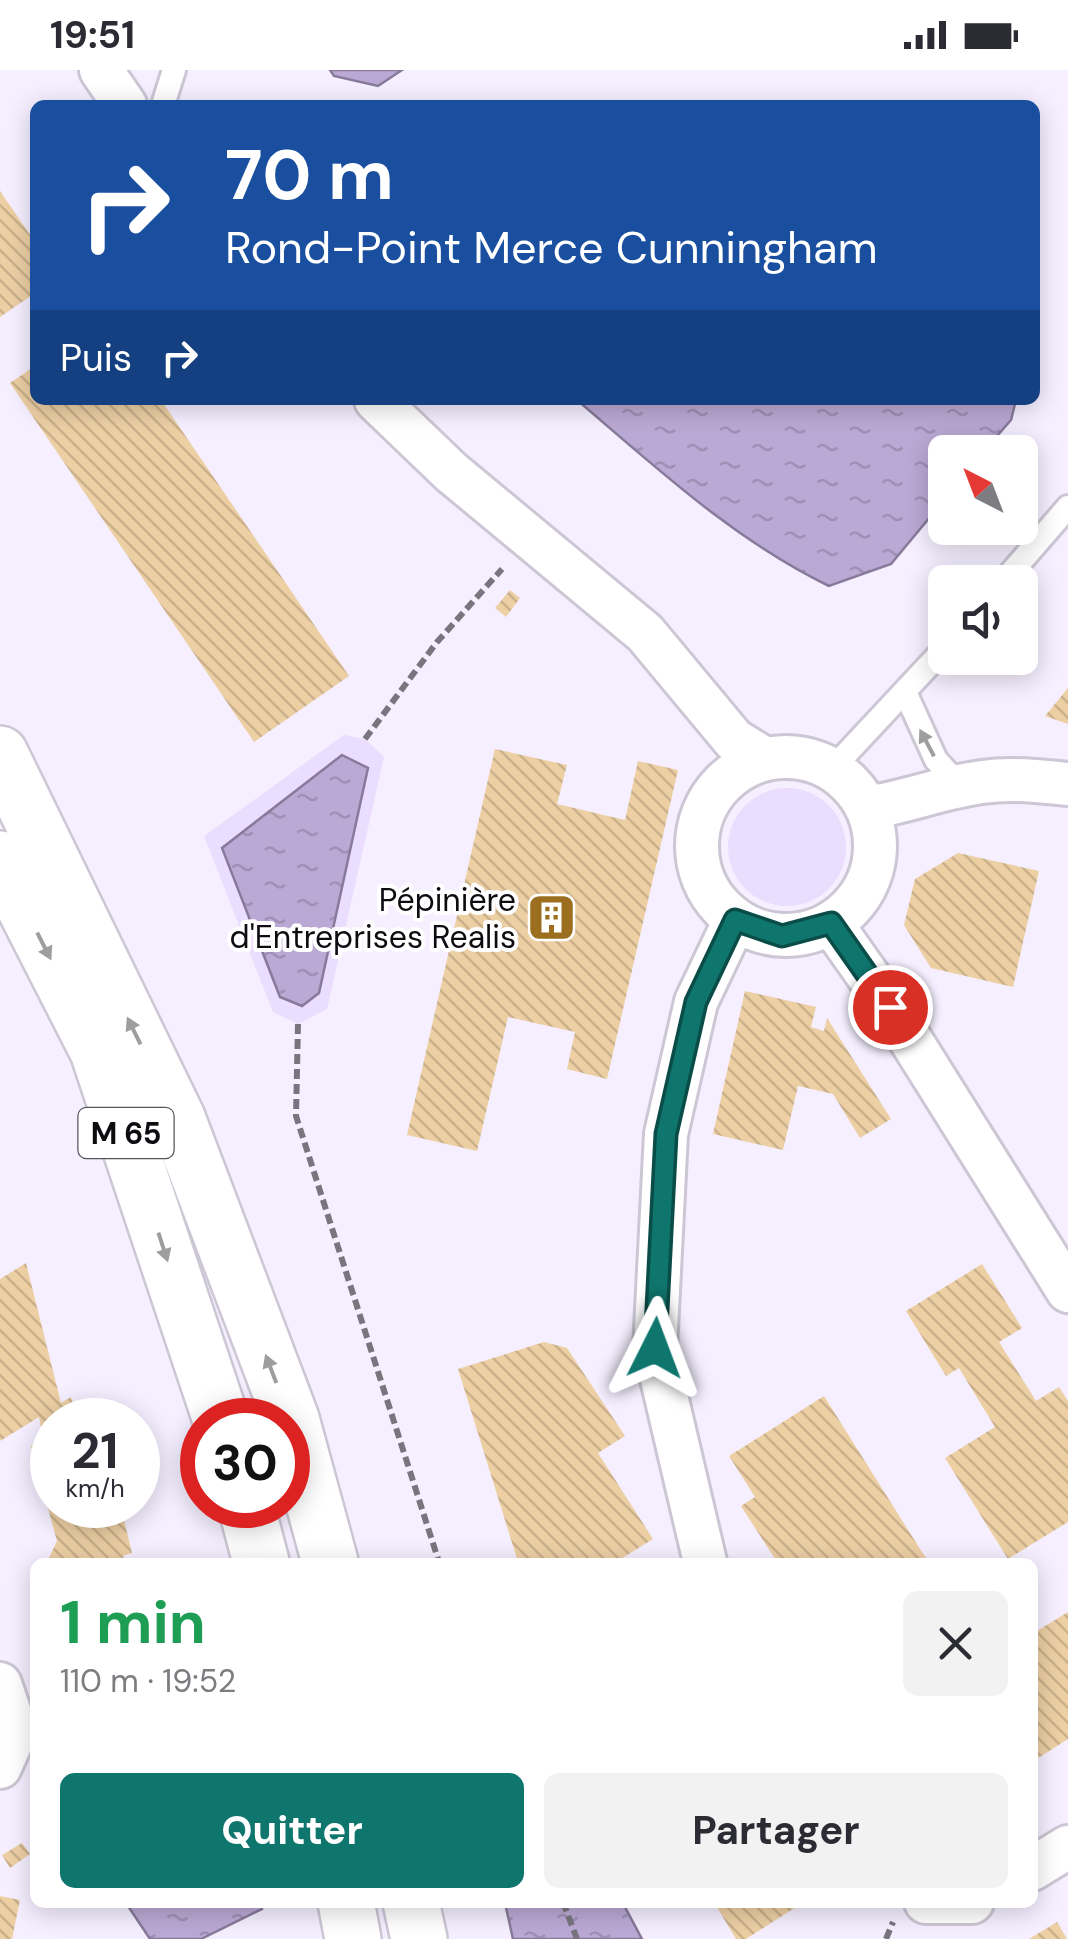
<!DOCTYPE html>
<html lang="fr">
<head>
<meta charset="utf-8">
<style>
	body { margin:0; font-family:"DM Sans",sans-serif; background:#f2f2f3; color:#2b2b33; height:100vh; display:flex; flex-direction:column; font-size:38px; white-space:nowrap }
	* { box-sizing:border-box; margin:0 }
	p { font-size:32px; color:#7c7c81 }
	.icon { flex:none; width:55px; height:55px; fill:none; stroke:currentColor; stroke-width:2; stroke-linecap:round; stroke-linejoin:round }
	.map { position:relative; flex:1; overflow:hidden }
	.drawer { position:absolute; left:30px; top:1488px; width:1008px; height:350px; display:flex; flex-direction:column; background:#fff; border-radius:15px; box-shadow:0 5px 25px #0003 }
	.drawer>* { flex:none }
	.top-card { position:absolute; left:30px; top:30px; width:1010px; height:305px; border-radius:15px; box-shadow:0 5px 25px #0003; background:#1a4fa0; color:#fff; overflow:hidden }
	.needle { width:65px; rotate:318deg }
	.controls { position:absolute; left:928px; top:365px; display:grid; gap:20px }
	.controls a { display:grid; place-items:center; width:110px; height:110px; border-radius:15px; background:#fff; box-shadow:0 5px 25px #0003; font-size:50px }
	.speed { position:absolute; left:30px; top:1328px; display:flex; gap:20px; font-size:50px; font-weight:700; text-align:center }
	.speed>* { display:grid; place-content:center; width:130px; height:130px; border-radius:50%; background:#fff; box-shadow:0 5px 25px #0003; line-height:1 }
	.speed small { font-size:25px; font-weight:400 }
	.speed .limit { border:15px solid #d22; background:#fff; color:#111 }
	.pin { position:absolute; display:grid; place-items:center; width:85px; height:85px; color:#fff; margin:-42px; border:5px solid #fff; border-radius:50%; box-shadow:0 2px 10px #0007 }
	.me { position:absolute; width:110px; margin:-55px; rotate:3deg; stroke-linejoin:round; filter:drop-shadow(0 0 8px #0008) }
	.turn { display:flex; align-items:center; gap:35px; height:210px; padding:0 30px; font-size:45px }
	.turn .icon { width:130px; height:130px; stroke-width:2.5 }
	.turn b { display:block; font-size:70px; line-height:85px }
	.then { display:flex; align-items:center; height:95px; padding:0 30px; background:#0003; gap:20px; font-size:38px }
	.round { display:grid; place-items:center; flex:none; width:105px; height:105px; border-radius:15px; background:#f2f2f3 }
	.overview { display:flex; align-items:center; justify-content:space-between; height:170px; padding:0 30px }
	h1 { font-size:60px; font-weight:700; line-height:75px; color:#1e9e55 }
	.action { display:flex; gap:20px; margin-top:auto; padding:20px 30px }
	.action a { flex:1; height:115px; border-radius:15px; background:#0f766e; color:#fff; font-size:40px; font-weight:700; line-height:115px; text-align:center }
	.action a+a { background:#f2f2f3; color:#2b2b33 }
	.status { display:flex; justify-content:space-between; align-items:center; height:70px; padding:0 50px; background:#fff; direction:ltr }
	.status svg { height:28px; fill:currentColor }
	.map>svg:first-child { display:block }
</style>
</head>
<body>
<div class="status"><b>19:51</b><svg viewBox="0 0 49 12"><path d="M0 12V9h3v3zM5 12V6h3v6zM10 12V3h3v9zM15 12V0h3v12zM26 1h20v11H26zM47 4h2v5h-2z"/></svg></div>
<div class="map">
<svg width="1068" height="1869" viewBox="0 0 1068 1869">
	<defs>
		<pattern id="water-ripples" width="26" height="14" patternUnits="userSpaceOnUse" patternTransform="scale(2.5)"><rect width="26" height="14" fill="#bba9d5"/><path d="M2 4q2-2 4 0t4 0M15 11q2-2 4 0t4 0" fill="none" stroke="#a090b6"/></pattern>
		<pattern id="building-back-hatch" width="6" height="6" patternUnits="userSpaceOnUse" patternTransform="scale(2.5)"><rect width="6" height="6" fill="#edcfa4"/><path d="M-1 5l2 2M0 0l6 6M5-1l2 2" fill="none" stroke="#cab18c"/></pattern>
	</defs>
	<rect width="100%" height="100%" fill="#f5efff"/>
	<g fill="#ebddfe">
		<polygon points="344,665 365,669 384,687 327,939 298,954 273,942 204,766"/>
		<circle cx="787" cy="777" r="59"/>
	</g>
	<g fill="url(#water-ripples)" stroke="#877a9a" stroke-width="2.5">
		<polygon points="330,0 402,0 378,16 334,6"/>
		<path d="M577,330h439l-5,20 -28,32h-38v47l-54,65 -62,22c-95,-46 -172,-118 -252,-186z"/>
		<polygon points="342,685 368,698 319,923 302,936 280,927 222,778"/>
		<polygon points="261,1833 262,1839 201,1869 150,1869 126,1833"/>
		<polygon points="505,1833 628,1833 625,1837 642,1869 513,1869"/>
	</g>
	<g fill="url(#building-back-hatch)">
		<polygon points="0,121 35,172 35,223 0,247"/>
		<polygon points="35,296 35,330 161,330 349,606 254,672 10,313"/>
		<polygon points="510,520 520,528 506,547 495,538"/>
		<polygon points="1068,618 1068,654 1045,646"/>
		<polygon points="495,679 567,695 557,734 625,750 638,691 678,700 607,1009 567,999 575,962 508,947 477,1081 407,1065"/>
		<polygon points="958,783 1039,801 1013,917 931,898 904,855 915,809"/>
		<polygon points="745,921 816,937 811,957 824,961 827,948 891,1049 860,1068 833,1024 798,1016 783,1080 713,1064"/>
		<polygon points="26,1193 61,1333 71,1327 77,1348 85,1341 88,1350 52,1350 52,1435 117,1435 112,1443 114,1452 124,1450 132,1483 123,1486 125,1492 47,1492 57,1471 31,1376 43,1367 39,1347 0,1371 0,1209"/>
		<polygon points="982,1194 1022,1258 999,1272 1036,1331 1059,1317 1068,1331 1068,1452 1008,1489 945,1388 995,1357 959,1298 946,1306 906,1241"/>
		<polygon points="544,1272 567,1278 625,1366 598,1383 653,1469 616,1492 518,1492 458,1299"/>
		<polygon points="824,1326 920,1479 929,1492 777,1492 741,1436 755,1427 729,1386"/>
		<polygon points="1068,1542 1068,1669 1032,1692 1032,1564"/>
		<polygon points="22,1773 30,1784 10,1798 2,1785"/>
		<polygon points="0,1826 20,1830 12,1869 0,1869"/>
		<polygon points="714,1832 804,1832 746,1869 736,1869"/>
		<polygon points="1057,1852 1067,1869 1029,1869"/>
	</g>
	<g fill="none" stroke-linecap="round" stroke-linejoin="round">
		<defs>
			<g id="service">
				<polyline points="163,35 174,0"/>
				<polyline points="1003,512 1068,437"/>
				<polyline points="905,622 936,690 961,717"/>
				<polyline points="832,699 945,578"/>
			</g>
			<g id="minor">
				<polyline points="101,0 125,35"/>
				<polyline points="376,330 451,402 645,563 734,670 765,689"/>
				<circle cx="786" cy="776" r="89"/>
				<path d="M867,738c39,-6 77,-21 115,-26 29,-4 57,-1 86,2"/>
				<polyline points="831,853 890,937 1068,1221"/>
				<polyline points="705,1492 655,1279 666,1064 696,932 735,850"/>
				<polyline points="0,1614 16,1661 0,1697"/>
				<polyline points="1032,1799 1068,1777"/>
				<polyline points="926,1832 972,1832"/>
			</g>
			<g id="primary">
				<polyline points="0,684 177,1048 291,1349 330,1492"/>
				<polyline points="0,789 98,981 221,1350"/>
				<polyline points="246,1435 261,1492"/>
				<polyline points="346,1832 353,1869"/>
				<polyline points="411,1832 419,1869"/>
			</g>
		</defs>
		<use href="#service" stroke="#ccc6d5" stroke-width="28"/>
		<use href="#minor" stroke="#ccc6d5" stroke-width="48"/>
		<use href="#primary" stroke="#ccc6d5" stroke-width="60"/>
		<g stroke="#78757e" stroke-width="6" stroke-dasharray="10 5" stroke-linecap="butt">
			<polyline points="365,669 437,572 502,499"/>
			<polyline points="298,954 296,1046 439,1492"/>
			<polyline points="563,1832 577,1869"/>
			<polyline points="886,1869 893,1852"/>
		</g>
		<use href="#service" stroke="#fff" stroke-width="22"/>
		<use href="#minor" stroke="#fff" stroke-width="42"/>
		<use href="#primary" stroke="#fff" stroke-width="55"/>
	</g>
	<defs><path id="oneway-solid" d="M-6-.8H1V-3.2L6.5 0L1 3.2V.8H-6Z" transform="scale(2.5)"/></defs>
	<g fill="#9f9e9f">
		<use href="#oneway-solid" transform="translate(927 673) rotate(-118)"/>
		<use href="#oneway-solid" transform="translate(44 876) rotate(63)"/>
		<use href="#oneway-solid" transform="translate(134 961) rotate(-116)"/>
		<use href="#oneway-solid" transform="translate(163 1177) rotate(72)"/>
		<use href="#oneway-solid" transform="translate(271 1299) rotate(-111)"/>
	</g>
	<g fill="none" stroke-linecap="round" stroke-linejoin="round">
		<defs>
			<polyline id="route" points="655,1278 666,1064 696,932 735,850 782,866 831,853 890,937"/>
		</defs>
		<use href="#route" stroke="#0a4d48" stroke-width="25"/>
		<use href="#route" stroke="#0f766e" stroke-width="18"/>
	</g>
	<defs>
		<symbol id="building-square" viewBox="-11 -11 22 22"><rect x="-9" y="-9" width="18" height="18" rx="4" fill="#9b6f1f" stroke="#fff"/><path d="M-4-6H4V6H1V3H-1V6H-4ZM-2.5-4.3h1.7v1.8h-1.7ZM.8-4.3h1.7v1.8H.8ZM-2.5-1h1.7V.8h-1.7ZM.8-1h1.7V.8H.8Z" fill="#fff"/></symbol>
	</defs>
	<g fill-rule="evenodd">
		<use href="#building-square" x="524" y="820" width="55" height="55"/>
	</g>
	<g text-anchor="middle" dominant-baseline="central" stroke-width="8" stroke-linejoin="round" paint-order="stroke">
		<rect fill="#fff" stroke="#565558" stroke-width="2.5" x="78.5" y="1038" width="95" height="50" rx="8"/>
		<g font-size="30" font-weight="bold" fill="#0e0c10">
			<text x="126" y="1063">M 65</text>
		</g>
		<g font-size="32" fill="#0e0c10" stroke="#fff" text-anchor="end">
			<text x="516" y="830">Pépinière<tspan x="516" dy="37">d'Entreprises Realis</tspan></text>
		</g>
	</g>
</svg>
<div class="controls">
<a><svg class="needle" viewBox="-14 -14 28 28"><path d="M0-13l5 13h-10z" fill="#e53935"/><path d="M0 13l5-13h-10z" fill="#7c7c81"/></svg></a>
<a><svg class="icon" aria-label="sound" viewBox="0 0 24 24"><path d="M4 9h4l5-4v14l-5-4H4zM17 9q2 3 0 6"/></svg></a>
</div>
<div class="speed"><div>21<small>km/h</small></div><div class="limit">30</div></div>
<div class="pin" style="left:890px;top:937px;background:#d93025"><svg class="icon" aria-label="arrive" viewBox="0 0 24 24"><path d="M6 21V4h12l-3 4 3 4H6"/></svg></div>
<svg class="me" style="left:655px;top:1278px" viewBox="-20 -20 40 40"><path d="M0-17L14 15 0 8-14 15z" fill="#0f766e" stroke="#fff" stroke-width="4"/></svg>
<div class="top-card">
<div class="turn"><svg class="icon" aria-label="right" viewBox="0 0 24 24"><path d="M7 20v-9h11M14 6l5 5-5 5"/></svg><div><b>70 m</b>Rond-Point Merce Cunningham</div></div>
<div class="then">Puis<svg class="icon" aria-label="right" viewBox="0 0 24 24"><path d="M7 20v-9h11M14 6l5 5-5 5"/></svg></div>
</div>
<section class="drawer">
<div class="overview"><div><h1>1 min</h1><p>110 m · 19:52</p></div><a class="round"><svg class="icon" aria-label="close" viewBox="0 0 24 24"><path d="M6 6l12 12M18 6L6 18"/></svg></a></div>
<div class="action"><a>Quitter</a><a>Partager</a></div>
</section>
</div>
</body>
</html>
